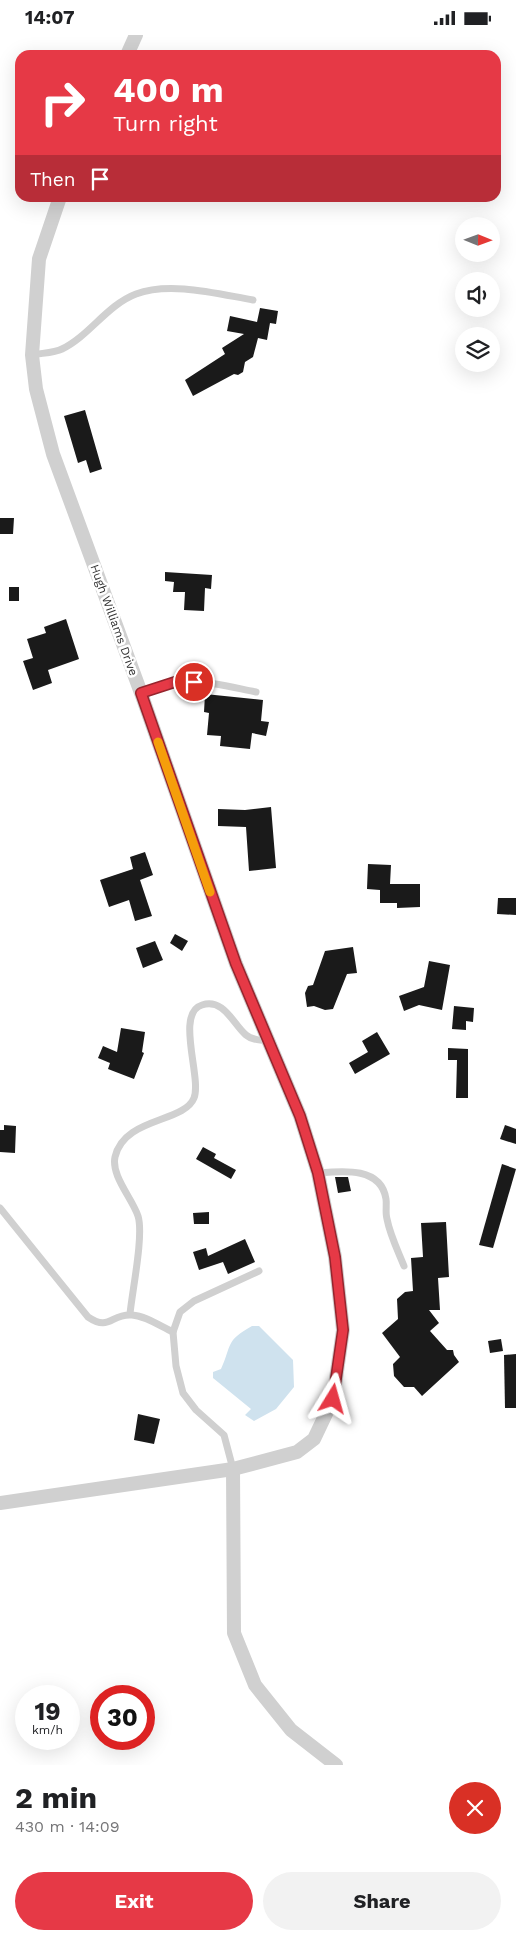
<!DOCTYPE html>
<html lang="en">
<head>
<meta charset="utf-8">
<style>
	body { margin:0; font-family:"Work Sans",sans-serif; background:#f2f2f2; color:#202124; height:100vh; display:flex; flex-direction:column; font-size:19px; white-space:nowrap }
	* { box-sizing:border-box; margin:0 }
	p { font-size:16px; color:#757577 }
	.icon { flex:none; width:28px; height:28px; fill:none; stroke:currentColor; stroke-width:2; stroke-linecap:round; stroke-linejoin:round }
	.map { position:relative; height:1730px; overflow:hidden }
	.sheet { display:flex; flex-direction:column; background:#fff; flex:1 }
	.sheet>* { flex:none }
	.hud { position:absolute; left:15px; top:15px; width:486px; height:152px; border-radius:15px; box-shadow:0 5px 20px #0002; background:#e63946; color:#fff; overflow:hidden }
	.needle { width:32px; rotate:91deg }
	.fabs { position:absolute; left:455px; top:182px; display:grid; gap:10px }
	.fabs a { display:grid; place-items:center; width:45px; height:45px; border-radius:50%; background:#fff; box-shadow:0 5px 20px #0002; font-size:25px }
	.speed { position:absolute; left:15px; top:1650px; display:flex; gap:10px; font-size:25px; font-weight:700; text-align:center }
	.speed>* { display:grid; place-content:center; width:65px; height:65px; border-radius:50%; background:#fff; box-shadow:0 5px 20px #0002; line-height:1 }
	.speed small { font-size:12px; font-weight:400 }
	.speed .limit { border:8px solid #d22; background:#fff; color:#111 }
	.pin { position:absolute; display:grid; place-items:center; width:42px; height:42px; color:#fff; margin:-21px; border:2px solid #fff; border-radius:50%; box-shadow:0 1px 5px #0007 }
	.me { position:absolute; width:55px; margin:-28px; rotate:8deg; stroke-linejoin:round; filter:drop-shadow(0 0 4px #0008) }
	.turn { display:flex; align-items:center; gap:18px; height:105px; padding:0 15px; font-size:22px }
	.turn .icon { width:65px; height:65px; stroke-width:2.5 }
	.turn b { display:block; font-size:35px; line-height:42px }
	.then { display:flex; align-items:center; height:48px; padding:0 15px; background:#0003; gap:10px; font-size:19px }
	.round { display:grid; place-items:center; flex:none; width:52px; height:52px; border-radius:26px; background:#f2f2f2 }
	.summary { display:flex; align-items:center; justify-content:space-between; height:85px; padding:0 15px }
	h1 { font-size:30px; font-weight:700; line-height:38px }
	.action { display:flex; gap:10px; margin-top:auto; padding:10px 15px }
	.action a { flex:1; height:58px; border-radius:30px; background:#e63946; color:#fff; font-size:20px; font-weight:700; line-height:58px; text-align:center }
	.action a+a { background:#f2f2f2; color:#202124 }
	.status { display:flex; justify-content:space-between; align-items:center; height:35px; padding:0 25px; background:#fff; direction:ltr }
	.status svg { height:14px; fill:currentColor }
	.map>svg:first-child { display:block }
</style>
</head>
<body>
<div class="status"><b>14:07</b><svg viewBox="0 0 49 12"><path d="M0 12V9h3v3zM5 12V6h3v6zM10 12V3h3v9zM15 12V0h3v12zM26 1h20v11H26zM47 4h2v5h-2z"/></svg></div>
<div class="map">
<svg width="516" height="1730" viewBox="0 0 516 1730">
	<rect width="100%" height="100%" fill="#fff"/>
	<path fill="#cfe2ee" d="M252,1291h7l34,34 1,27 -18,22 -22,12 -9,-6 6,-6 -38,-31v-6l8,-3c11,-24 4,-28 31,-43z"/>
	<g fill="#1a1a1a">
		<polygon points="260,273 278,276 276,289 270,288 267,305 258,303 253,322 245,327 243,337 238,340 234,339 193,361 185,345 225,319 222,313 244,299 227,296 230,281 257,287"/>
		<polygon points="85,375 102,434 90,438 86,425 78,428 64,381"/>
		<polygon points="0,483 14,483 13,499 0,499"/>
		<polygon points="165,537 212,540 211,554 205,553 204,576 184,575 185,557 173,557 174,547 165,546"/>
		<rect x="9" y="552" width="10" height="14"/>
		<polygon points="66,584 79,624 48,635 52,648 33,655 23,626 33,623 27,604 46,598 44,592"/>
		<polygon points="205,659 263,665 261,686 269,687 266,701 252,698 250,714 220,711 221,701 207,700 209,678 204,677"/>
		<polygon points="271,772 276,833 249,836 246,792 218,791 218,774 245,775"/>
		<polygon points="145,817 153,840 140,845 152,881 135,886 129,865 109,872 100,845 133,834 130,822"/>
		<polygon points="368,829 391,830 390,849 420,849 420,872 397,873 397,868 380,868 380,855 367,854"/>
		<polygon points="498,863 516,863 516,880 497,879"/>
		<polygon points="175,899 188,906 182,916 170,908"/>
		<polygon points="155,906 163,925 143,933 136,913"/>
		<polygon points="353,912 357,938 347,939 333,974 325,975 314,971 307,972 305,958 308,951 313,950 325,916"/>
		<polygon points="429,926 450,930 442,975 419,970 404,976 399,961 424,952"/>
		<polygon points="454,971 474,973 473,987 466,986 466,995 452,994"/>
		<polygon points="121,993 145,997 142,1017 144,1018 134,1044 108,1034 110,1028 98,1023 103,1011 117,1017"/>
		<polygon points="377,997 390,1019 355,1039 349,1028 368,1017 362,1006"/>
		<polygon points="448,1013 468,1014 468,1063 456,1063 457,1025 448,1025"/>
		<polygon points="4,1090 16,1091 15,1118 0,1117 0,1095 4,1095"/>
		<polygon points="505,1090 516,1094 516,1109 500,1104"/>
		<polygon points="203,1112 216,1119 214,1123 236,1135 231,1144 196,1124"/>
		<polygon points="502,1129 516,1134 493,1213 479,1210"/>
		<polygon points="335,1142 348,1142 351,1156 338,1158"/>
		<polygon points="209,1177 209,1189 194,1189 193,1178"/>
		<polygon points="446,1187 449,1242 438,1243 440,1275 429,1275 439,1288 430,1296 447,1315 453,1315 454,1320 459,1327 422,1361 414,1352 404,1352 394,1341 393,1329 400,1322 382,1298 398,1284 397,1264 405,1257 413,1256 411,1223 423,1222 421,1188"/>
		<polygon points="245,1204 255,1227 228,1239 223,1227 199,1235 193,1217 206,1213 208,1221"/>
		<polygon points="501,1304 503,1316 490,1318 488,1306"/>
		<polygon points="516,1319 516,1373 505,1373 504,1320"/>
		<polygon points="138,1379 160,1384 154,1409 134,1405"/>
	</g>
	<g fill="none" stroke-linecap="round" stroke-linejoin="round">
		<g stroke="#d0d0d0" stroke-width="7">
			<path d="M32,320c9,-2 22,-2 30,-6 27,-13 45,-44 74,-55 34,-13 82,0 117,6"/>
			<path d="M141,658c45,-19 70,-10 115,-1"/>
			<path d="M318,1138c23,-2 63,-7 68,26 1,6 -1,13 1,20 3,16 11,32 17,47"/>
			<path d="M0,1173l88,109c22,15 23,-4 44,-2 14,1 28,11 41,17"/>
			<path d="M130,1279c2,-22 14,-79 8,-98 -6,-18 -27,-40 -23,-59 9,-40 69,-34 79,-59 8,-20 -19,-85 8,-93 22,-7 31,19 44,30 6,5 14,5 22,6"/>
			<polyline points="233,1434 224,1400 196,1375 183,1358 176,1331 173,1297 180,1277 194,1266 259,1236"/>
		</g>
		<g stroke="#d0d0d0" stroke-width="14">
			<polyline points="127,20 136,0"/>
			<polyline points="233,1434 234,1598 255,1650 291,1695 336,1730"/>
			<polyline points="0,1468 233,1434 297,1417 314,1404 333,1364 343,1295 335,1222 318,1138 300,1081 236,929 141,658 53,419 36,354 32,320 39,224 60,162"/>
		</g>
	</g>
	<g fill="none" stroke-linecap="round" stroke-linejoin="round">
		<defs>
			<polyline id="route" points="194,647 178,646 141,658 236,929 300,1081 318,1138 335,1222 343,1295 333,1364"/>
		</defs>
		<use href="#route" stroke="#96252e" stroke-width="12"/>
		<use href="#route" stroke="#e63946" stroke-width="9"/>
		<polyline stroke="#f59e0b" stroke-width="9" points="158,707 210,857"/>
	</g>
	<g text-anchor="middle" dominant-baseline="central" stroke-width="5" stroke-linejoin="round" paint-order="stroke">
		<g font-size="12" fill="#333" stroke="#fff">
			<text transform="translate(114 585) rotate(70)">Hugh Williams Drive</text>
		</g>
	</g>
</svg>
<div class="fabs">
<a><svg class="needle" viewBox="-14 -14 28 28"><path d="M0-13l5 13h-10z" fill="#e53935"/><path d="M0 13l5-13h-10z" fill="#757577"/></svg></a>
<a><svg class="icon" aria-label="sound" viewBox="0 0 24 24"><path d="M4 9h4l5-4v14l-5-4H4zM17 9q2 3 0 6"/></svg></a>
<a><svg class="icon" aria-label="layers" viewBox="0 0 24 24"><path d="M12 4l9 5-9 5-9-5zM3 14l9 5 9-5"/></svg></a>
</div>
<div class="speed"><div>19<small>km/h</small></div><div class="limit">30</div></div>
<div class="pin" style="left:194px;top:647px;background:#d93025"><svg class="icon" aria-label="arrive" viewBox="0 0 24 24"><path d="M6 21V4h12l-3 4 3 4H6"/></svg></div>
<svg class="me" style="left:333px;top:1364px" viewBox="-20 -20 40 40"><path d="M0-17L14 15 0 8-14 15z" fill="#e63946" stroke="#fff" stroke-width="4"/></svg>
<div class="hud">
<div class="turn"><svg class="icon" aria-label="right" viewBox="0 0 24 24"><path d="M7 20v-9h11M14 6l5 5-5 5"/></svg><div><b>400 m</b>Turn right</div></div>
<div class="then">Then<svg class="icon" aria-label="arrive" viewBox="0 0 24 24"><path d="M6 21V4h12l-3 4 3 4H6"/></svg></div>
</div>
</div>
<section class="sheet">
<div class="summary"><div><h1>2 min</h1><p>430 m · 14:09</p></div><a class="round" style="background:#d93025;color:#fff"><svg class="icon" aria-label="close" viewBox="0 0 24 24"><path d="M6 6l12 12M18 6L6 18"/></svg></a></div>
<div class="action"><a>Exit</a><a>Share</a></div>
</section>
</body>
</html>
